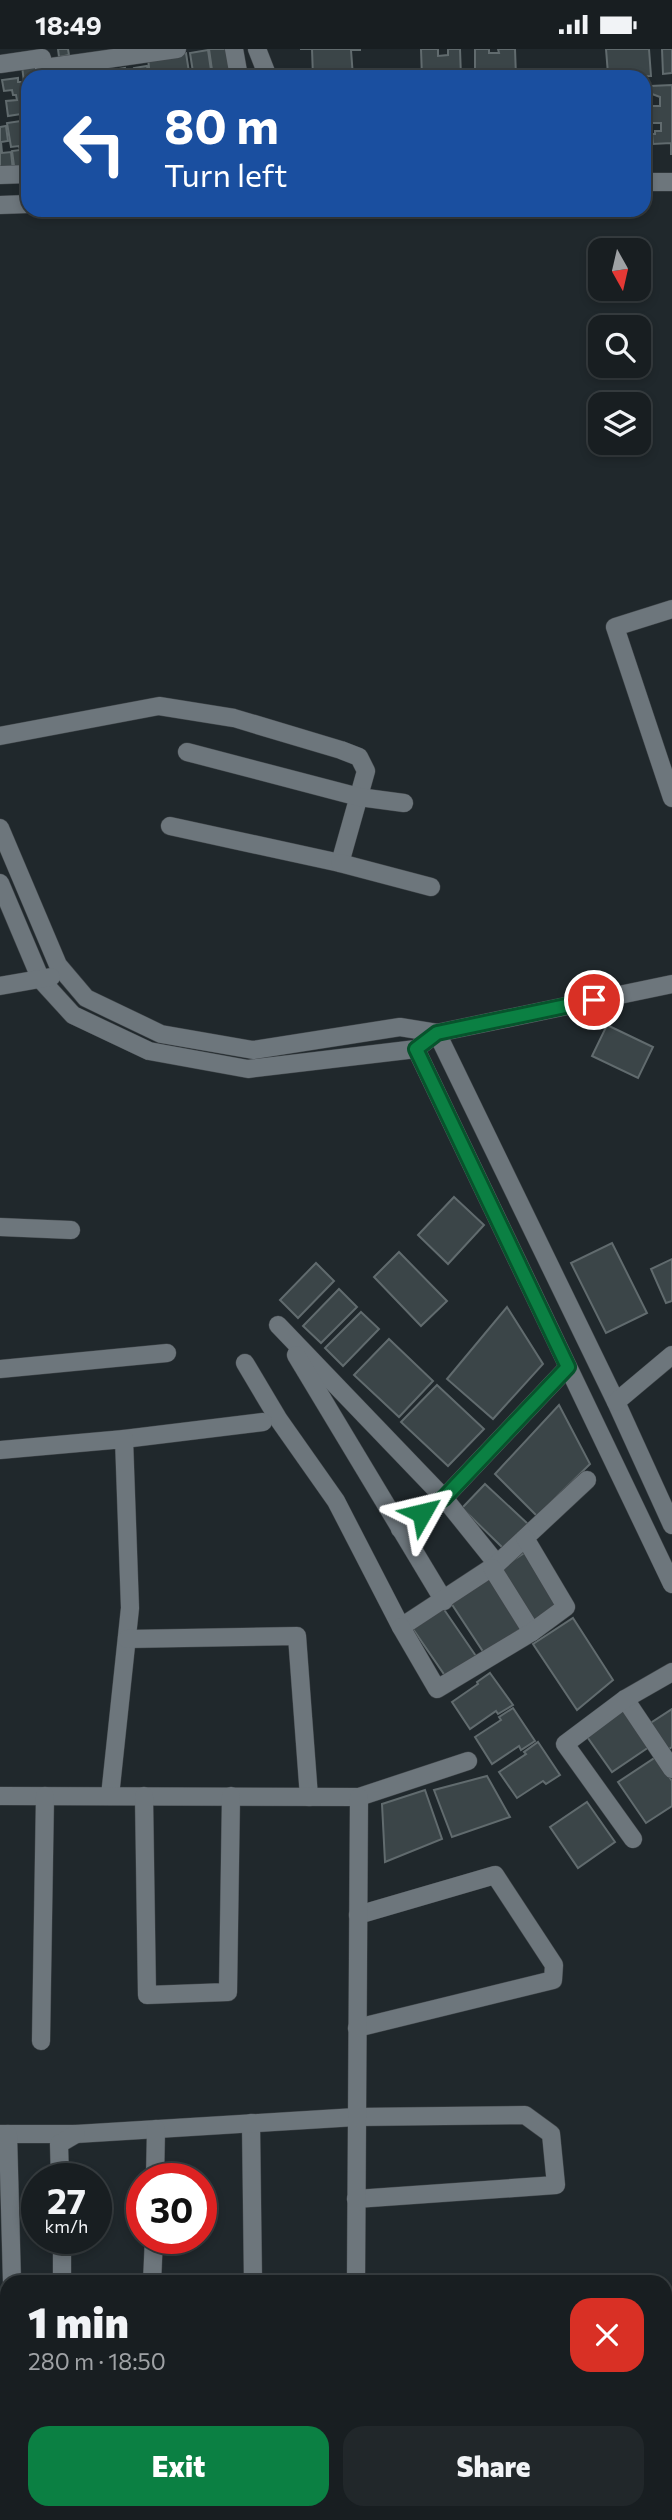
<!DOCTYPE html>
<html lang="en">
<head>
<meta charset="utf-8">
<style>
	body { margin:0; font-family:Commissioner,sans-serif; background:#21272a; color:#f1f3f6; height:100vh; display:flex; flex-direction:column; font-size:26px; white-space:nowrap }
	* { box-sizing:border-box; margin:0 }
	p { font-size:23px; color:#9fa2a5 }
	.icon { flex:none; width:38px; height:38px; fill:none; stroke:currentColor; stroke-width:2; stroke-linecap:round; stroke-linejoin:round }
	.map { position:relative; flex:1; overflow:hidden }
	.drawer { position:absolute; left:0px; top:2226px; width:672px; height:245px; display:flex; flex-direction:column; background:#181e21; border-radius:21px 21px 0 0; box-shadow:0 4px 10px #0003,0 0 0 2px #363c3f }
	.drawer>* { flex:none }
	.guide { position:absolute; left:21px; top:21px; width:630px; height:147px; border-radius:21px; box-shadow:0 4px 10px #0003,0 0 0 2px #363c3f; background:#1a4fa0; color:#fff; overflow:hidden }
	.needle { width:46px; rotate:172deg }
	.buttons { position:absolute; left:588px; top:189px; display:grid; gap:14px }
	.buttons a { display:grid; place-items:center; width:63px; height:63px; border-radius:14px; background:#181e21; box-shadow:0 4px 10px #0003,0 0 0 2px #363c3f; font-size:35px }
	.speed { position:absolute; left:21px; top:2114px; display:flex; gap:14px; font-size:35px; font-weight:700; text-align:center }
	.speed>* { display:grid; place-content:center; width:91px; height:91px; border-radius:50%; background:#181e21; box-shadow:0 4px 10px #0003,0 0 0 2px #363c3f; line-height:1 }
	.speed small { font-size:18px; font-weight:400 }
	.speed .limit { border:10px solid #d22; background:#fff; color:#111 }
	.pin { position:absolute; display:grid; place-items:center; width:60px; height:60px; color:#fff; margin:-30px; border:4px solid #fff; border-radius:50%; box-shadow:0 2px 7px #0007 }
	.me { position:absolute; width:77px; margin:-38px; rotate:53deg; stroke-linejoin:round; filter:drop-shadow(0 0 5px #0008) }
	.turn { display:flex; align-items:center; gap:24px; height:147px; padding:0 28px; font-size:32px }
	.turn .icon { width:91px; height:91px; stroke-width:2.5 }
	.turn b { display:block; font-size:49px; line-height:60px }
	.round { display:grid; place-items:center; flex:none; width:74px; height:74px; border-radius:21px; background:#21272a }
	.summary { display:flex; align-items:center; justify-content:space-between; height:119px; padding:0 28px }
	h1 { font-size:42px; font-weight:800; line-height:52px }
	.cta { display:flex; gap:14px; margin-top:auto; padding:14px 28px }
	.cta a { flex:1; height:80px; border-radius:21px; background:#0b8043; color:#fff; font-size:28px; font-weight:800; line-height:80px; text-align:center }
	.cta a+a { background:#21272a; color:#f1f3f6 }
	.status { display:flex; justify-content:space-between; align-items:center; height:49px; padding:0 35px; background:#181e21; direction:ltr }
	.status svg { height:19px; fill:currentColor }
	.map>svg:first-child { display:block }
</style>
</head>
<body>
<div class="status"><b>18:49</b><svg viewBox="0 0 49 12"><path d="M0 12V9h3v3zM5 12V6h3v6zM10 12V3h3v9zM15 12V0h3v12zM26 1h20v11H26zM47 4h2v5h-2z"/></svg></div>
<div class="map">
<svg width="672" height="2471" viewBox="0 0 672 2471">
	<rect width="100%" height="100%" fill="#20282c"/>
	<g fill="#3b4548" stroke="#616b6e" stroke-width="2">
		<polygon points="58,0 68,0 69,6 59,8"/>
		<polygon points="209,0 232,0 237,28 213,28"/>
		<polygon points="300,0 360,0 360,1 351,1 353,28 313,28 312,0"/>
		<polygon points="421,0 438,0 438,7 448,6 448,0 460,0 461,28 422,28"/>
		<polygon points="475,0 489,0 489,4 499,4 498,0 515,0 516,28 493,28 497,28 497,22 488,23 488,28 475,28"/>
		<polygon points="606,0 649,0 651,27 602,28 602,26 608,25"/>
		<polygon points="662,0 672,0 672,24 663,25"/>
		<polygon points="208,1 212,28 201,26 200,22 193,23 190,4"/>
		<polygon points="186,4 189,23 180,24 180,28 150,28 148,9"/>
		<polygon points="41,14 43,28 28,28 28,64 8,67 6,52 17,51 16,46 13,46 12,41 4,42 2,31 18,29 18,33 24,33 22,17"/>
		<polygon points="147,17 149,28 108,28 107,22 125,19 126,26 135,25 134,19"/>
		<polygon points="78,19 79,28 51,28 51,22"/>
		<polygon points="100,19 102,28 81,28 80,22"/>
		<polygon points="672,36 672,105 671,105 671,94 653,95 652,85 655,85 655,82 661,82 661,74 651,74 651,81 644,84 644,48 646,52 650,52 650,57 660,57 660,48 652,45 651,37"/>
		<polygon points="28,71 28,122 15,124 12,102 20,101 19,97 11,98 7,74"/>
		<polygon points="6,77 8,92 1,93 2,104 11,103 13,122 0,124 0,78"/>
		<polygon points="607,976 653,998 638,1029 592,1007"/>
		<polygon points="454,1148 484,1176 448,1215 418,1186"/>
		<polygon points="612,1194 647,1264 606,1284 571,1214"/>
		<polygon points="399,1203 447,1252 421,1277 374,1228"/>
		<polygon points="672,1210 672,1252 666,1254 651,1220"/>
		<polygon points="316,1214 334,1232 298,1269 280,1251"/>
		<polygon points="339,1240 357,1258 321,1294 303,1277"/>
		<polygon points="507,1258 543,1315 493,1370 447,1330"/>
		<polygon points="361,1263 379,1280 343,1317 325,1299"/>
		<polygon points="389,1290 433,1332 399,1368 354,1326"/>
		<polygon points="437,1336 484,1380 448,1417 401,1373"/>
		<polygon points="559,1356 590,1415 537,1467 495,1425"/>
		<polygon points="485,1435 528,1475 504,1500 462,1459"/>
		<polygon points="529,1501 564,1552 533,1572 498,1521"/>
		<polygon points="489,1529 522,1579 484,1604 451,1554"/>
		<polygon points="443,1559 478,1610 448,1631 413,1580"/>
		<polygon points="573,1569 613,1631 577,1661 533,1595"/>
		<polygon points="490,1624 513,1656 498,1665 496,1662 470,1680 452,1653 478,1635 477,1633"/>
		<polygon points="621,1657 649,1698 612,1723 583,1682"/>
		<polygon points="513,1659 535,1692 521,1701 519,1697 492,1715 475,1688 501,1671 499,1668"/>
		<polygon points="672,1660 672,1698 667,1701 649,1675"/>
		<polygon points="538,1693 560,1726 546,1735 543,1732 517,1749 499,1723 526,1705 524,1703"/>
		<polygon points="656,1708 672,1732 672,1757 646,1774 618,1733"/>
		<polygon points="487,1727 510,1768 452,1788 434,1741"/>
		<polygon points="425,1741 442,1790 385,1813 382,1755"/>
		<polygon points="587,1753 615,1793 578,1819 550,1778"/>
		<polygon points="672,2297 672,2358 666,2359 665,2298"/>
		<polygon points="459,2464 487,2464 488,2471 459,2471"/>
	</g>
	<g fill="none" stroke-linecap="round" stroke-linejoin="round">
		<defs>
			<g id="minor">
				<polyline points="234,0 239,28"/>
				<polyline points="257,0 268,28"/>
				<polyline points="0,15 42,9"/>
				<polyline points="44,19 177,0"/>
				<polyline points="0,126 28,125"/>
				<polyline points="644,133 672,133"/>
				<polyline points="0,156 28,155"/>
				<polyline points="672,560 615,578 672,749"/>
				<polyline points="0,687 159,657 234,669 341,701 359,708 366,722 340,814 170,777"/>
				<polyline points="187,703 359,748 404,754"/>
				<polyline points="0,779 58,916 86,949 161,985 253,1001 400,978 437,984 616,1353 672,1476"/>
				<polyline points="340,814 431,838"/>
				<polyline points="0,834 41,931 73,966 149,1002 248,1020 416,1000 437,984 672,935"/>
				<polyline points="0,937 51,928"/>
				<polyline points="416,1000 672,1535"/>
				<polyline points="0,1178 71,1181"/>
				<polyline points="278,1276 444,1449 568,1318"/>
				<polyline points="296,1306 444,1552"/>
				<polyline points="245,1314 279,1371 336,1452 401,1578 497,1515 444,1449 400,1480"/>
				<polyline points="0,1320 167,1304"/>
				<polyline points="616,1353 672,1306"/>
				<polyline points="124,1390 263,1373"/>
				<polyline points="0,1401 124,1390 130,1559 110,1747"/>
				<polyline points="497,1515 587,1431"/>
				<polyline points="492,1519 532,1583"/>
				<polyline points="401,1578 437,1640 532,1583 566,1558 525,1489"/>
				<polyline points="127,1590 297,1587 309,1748"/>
				<polyline points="625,1650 672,1720"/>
				<polyline points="0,1747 359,1748 468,1712"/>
				<polyline points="144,1747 147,1946 228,1943 231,1747"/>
				<polyline points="633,1790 565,1695 625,1650 672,1623"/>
				<polyline points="357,1979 553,1931 554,1916 495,1826 358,1866"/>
				<polyline points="41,1992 45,1747"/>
				<polyline points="251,2074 253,2233"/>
				<polyline points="0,2085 76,2085 356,2068 525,2066 551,2085 556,2136 356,2150"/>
				<polyline points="8,2085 12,2233"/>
				<polyline points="60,2130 59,2095 76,2085"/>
				<polyline points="155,2130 156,2080"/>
				<polyline points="62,2189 62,2233"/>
				<polyline points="152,2233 154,2189"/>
				<polyline points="356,2233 359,1748"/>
				<polyline points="665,2288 672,2287"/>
				<polyline points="0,2367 7,2364"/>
				<polyline points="39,2464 39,2471"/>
				<polyline points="358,2464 358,2471"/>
				<polyline points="556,2464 557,2471"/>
				<polyline points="141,2471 141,2464"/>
			</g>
		</defs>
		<use href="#minor" stroke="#40464a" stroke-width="19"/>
		<use href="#minor" stroke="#6d767c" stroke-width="18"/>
	</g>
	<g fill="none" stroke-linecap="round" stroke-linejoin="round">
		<defs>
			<polyline id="route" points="422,1464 444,1449 568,1318 416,1000 437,984 594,951"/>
		</defs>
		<use href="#route" stroke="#07532c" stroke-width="18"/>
		<use href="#route" stroke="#0b8043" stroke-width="12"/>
	</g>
</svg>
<div class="buttons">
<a><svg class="needle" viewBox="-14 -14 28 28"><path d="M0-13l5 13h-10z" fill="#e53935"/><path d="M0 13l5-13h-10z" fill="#9fa2a5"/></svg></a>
<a><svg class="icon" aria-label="search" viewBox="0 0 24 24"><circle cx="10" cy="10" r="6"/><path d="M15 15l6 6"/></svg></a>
<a><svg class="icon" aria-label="layers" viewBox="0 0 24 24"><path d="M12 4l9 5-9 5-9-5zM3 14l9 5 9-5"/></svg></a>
</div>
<div class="speed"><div>27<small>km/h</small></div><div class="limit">30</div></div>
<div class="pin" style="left:594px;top:951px;background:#d93025"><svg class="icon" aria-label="arrive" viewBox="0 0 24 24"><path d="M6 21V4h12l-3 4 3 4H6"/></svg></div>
<svg class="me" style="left:422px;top:1464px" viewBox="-20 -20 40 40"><path d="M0-17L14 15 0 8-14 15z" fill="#0b8043" stroke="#fff" stroke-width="4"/></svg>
<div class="guide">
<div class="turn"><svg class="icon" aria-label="left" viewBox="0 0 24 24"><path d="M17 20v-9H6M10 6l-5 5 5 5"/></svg><div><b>80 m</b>Turn left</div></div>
</div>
<section class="drawer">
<div class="summary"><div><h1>1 min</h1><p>280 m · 18:50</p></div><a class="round" style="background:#d93025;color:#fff"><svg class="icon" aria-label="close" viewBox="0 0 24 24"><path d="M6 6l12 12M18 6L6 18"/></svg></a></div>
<div class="cta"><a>Exit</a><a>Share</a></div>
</section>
</div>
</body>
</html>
